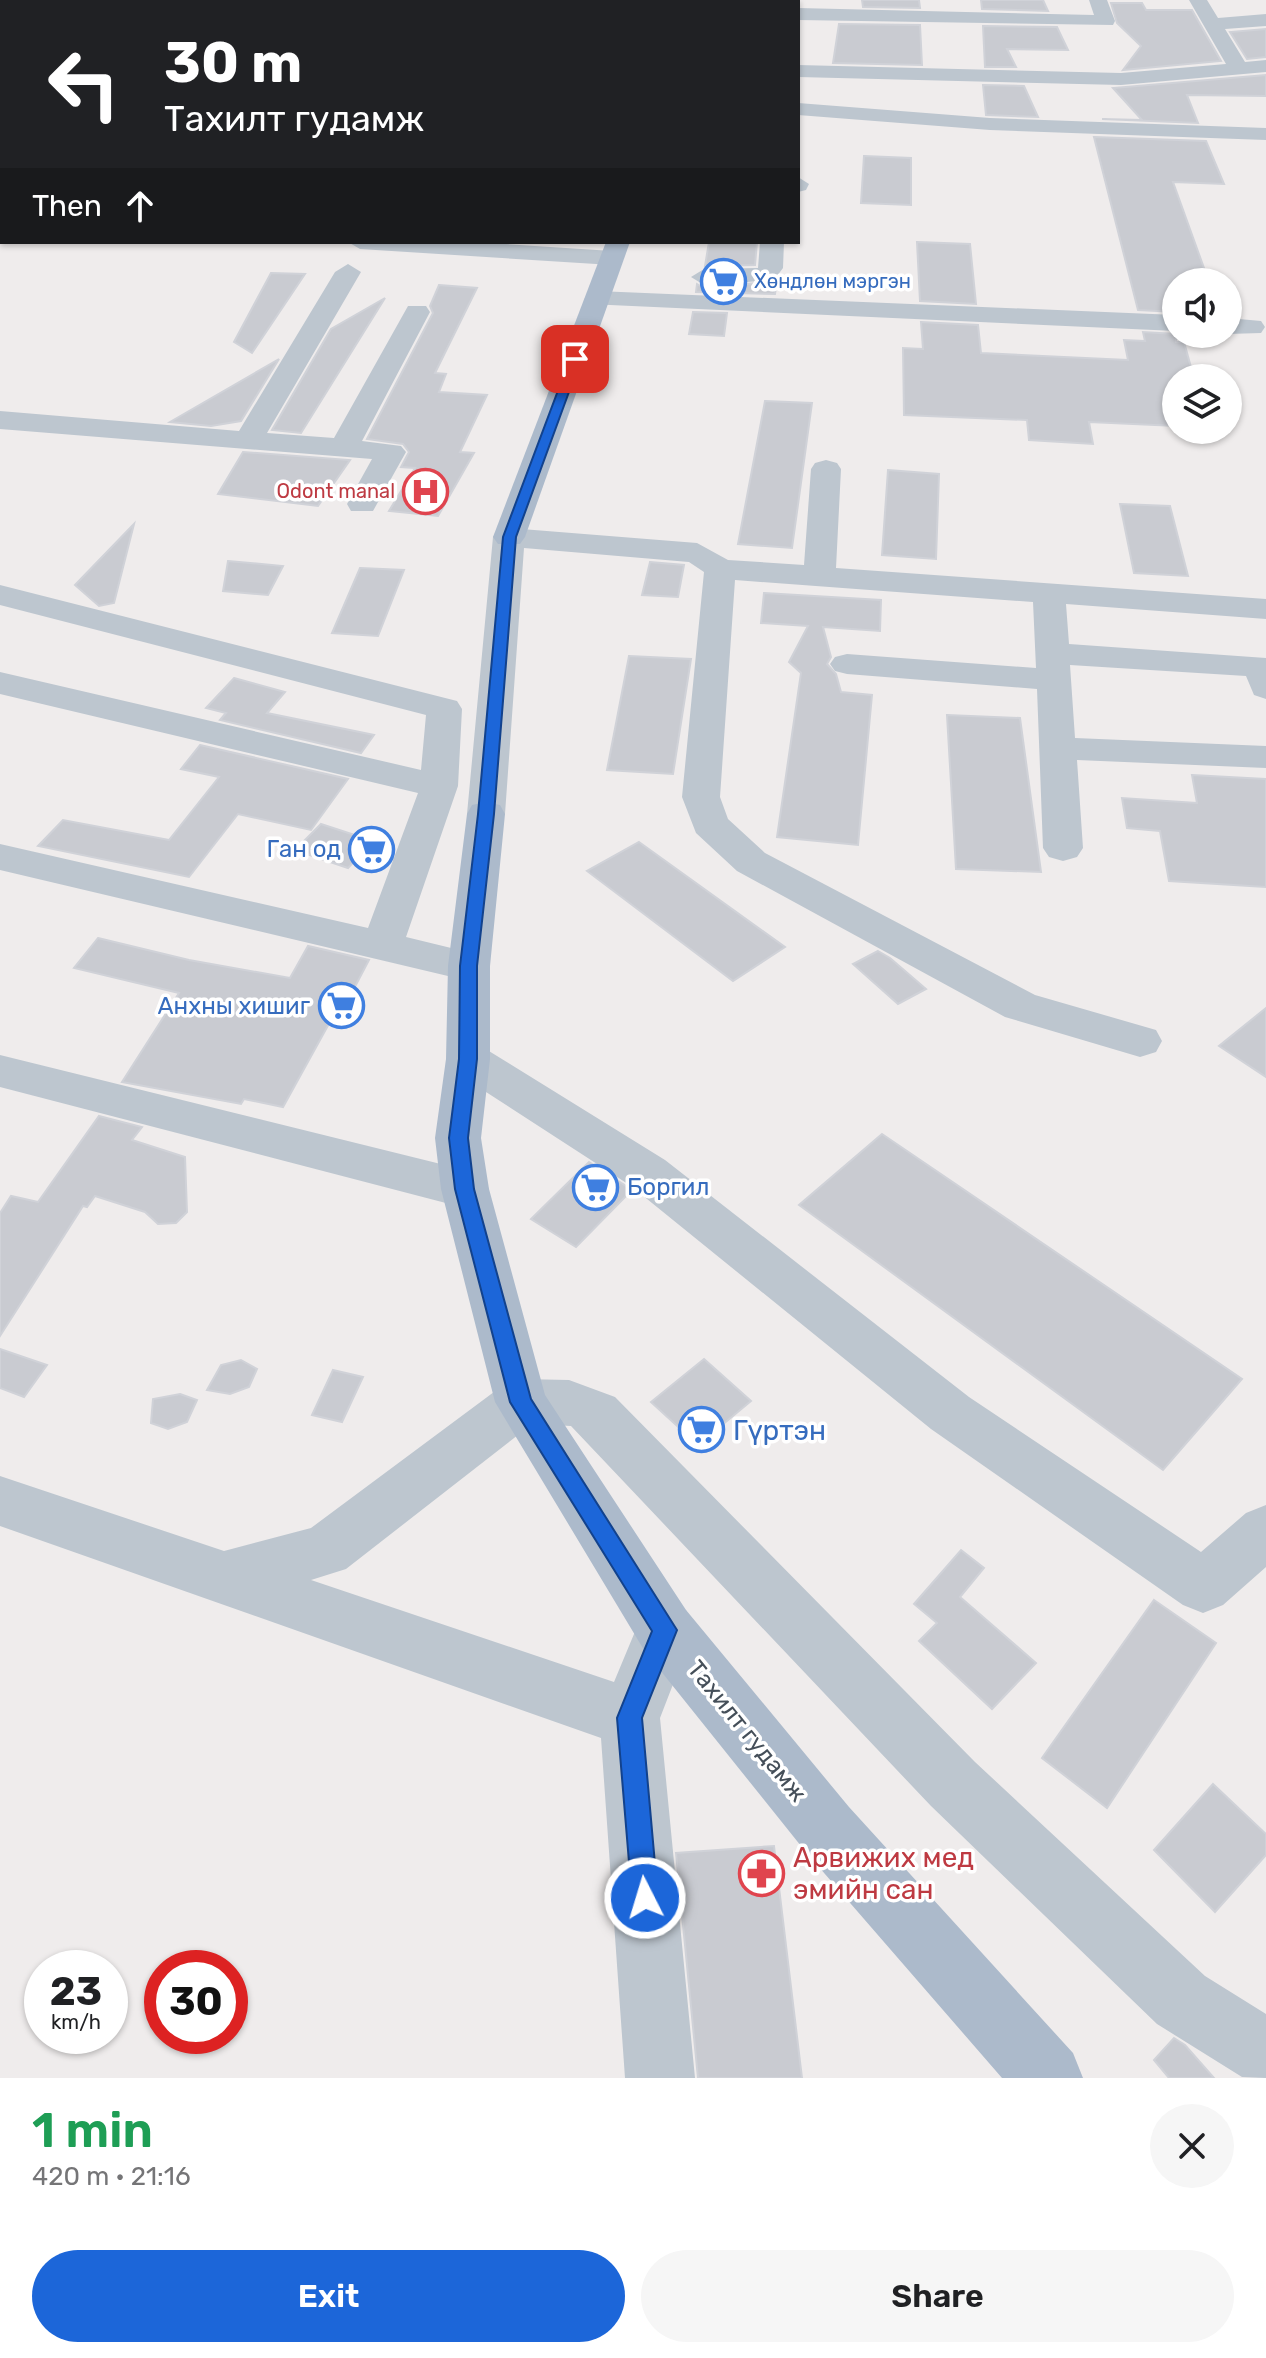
<!DOCTYPE html>
<html lang="en">
<head>
<meta charset="utf-8">
<style>
	body { margin:0; font-family:Rubik,sans-serif; background:#f6f6f6; color:#202124; height:100vh; display:flex; flex-direction:column; font-size:30px; white-space:nowrap }
	* { box-sizing:border-box; margin:0 }
	p { font-size:26px; color:#757577 }
	.icon { flex:none; width:44px; height:44px; fill:none; stroke:currentColor; stroke-width:2; stroke-linecap:round; stroke-linejoin:round }
	.map { position:relative; height:2078px; overflow:hidden }
	.drawer { display:flex; flex-direction:column; background:#fff; flex:1 }
	.drawer>* { flex:none }
	.hud { position:absolute; left:0px; top:0px; width:800px; height:244px; box-shadow:0 2px 6px #0004; background:#202124; color:#fff; overflow:hidden }
	.fabs { position:absolute; left:1162px; top:268px; display:grid; gap:16px }
	.fabs a { display:grid; place-items:center; width:80px; height:80px; border-radius:50%; background:#fff; box-shadow:0 2px 6px #0004; font-size:40px }
	.speed { position:absolute; left:24px; top:1950px; display:flex; gap:16px; font-size:40px; font-weight:700; text-align:center }
	.speed>* { display:grid; place-content:center; width:104px; height:104px; border-radius:50%; background:#fff; box-shadow:0 2px 6px #0004; line-height:1 }
	.speed small { font-size:20px; font-weight:400 }
	.speed .limit { border:12px solid #d22; background:#fff; color:#111 }
	.pin { position:absolute; display:grid; place-items:center; width:68px; height:68px; color:#fff; margin:-34px; border-radius:16px; box-shadow:0 4px 12px #0006 }
	.me { position:absolute; width:88px; margin:-44px; rotate:355deg; stroke-linejoin:round; filter:drop-shadow(0 0 6px #0008) }
	.turn { display:flex; align-items:center; gap:28px; height:168px; padding:0 32px; font-size:36px }
	.turn .icon { width:104px; height:104px; stroke-width:2.5 }
	.turn b { display:block; font-size:56px; line-height:68px }
	.then { display:flex; align-items:center; height:76px; padding:0 32px; background:#0003; gap:16px; font-size:30px }
	.round { display:grid; place-items:center; flex:none; width:84px; height:84px; border-radius:42px; background:#f6f6f6 }
	.summary { display:flex; align-items:center; justify-content:space-between; height:136px; padding:0 32px }
	h1 { font-size:48px; font-weight:600; line-height:60px; color:#1e9e55 }
	.action { display:flex; gap:16px; margin-top:auto; padding:16px 32px }
	.action a { flex:1; height:92px; border-radius:48px; background:#1c66d9; color:#fff; font-size:32px; font-weight:600; line-height:92px; text-align:center }
	.action a+a { background:#f6f6f6; color:#202124 }
	.map>svg:first-child { display:block }
</style>
</head>
<body>
<div class="map">
<svg width="1266" height="2078" viewBox="0 0 1266 2078">
	<rect width="100%" height="100%" fill="#efecec"/>
	<g fill="#c9cbd1" stroke="#d0d2d8" stroke-width="2">
		<polygon points="862,0 919,0 920,8 863,7"/>
		<polygon points="981,0 1043,0 1048,11 982,9"/>
		<polygon points="1111,3 1142,3 1146,10 1192,10 1221,61 1123,70 1141,46 1117,23"/>
		<polygon points="839,24 920,25 922,65 833,63"/>
		<polygon points="983,26 1057,27 1068,50 1007,49 1016,67 985,67"/>
		<polygon points="1266,29 1266,57 1247,59 1230,32"/>
		<polygon points="1266,75 1266,96 1187,95 1198,123 1102,119 1142,120 1113,88"/>
		<polygon points="983,85 1024,86 1038,117 986,115"/>
		<polygon points="1094,137 1206,141 1224,184 1173,182 1209,282 1176,282 1176,312 1138,310"/>
		<polygon points="864,156 911,158 911,205 861,203"/>
		<polygon points="709,242 757,242 755,265 705,266"/>
		<polygon points="917,242 970,244 976,304 920,301"/>
		<polygon points="271,273 305,274 252,353 234,342"/>
		<polygon points="777,281 775,294 696,292 697,284 704,288"/>
		<polygon points="439,285 477,288 435,373 446,374 439,392 487,395 460,452 474,453 438,516 389,511 415,468 401,467 409,452 403,444 367,439 433,313 430,306"/>
		<polygon points="385,298 301,433 272,430 331,329"/>
		<polygon points="693,312 727,313 724,336 689,334"/>
		<polygon points="921,322 978,325 981,353 1128,360 1124,340 1145,341 1143,332 1176,334 1176,342 1184,342 1194,378 1176,378 1176,426 1089,422 1093,444 1029,440 1027,420 904,415 903,348 923,349"/>
		<polygon points="279,359 241,421 211,426 170,422"/>
		<polygon points="765,401 812,403 792,548 738,544"/>
		<polygon points="243,452 350,460 318,506 218,494"/>
		<polygon points="888,470 939,474 936,559 882,555"/>
		<polygon points="1120,504 1170,506 1188,576 1134,573"/>
		<polygon points="134,524 114,603 99,606 75,585"/>
		<polygon points="228,561 283,566 268,595 223,591"/>
		<polygon points="650,562 684,565 678,597 642,595"/>
		<polygon points="360,568 404,570 378,636 332,633"/>
		<polygon points="764,593 881,600 880,631 823,627 831,657 827,664 836,674 841,692 872,695 858,845 777,837 801,673 789,662 808,626 761,623"/>
		<polygon points="629,656 691,659 673,774 607,770"/>
		<polygon points="234,678 285,692 267,713 374,735 361,753 220,720 226,713 206,708"/>
		<polygon points="947,715 1020,718 1041,872 956,869"/>
		<polygon points="200,745 348,779 311,830 238,814 189,877 38,846 63,820 169,840 219,777 181,769"/>
		<polygon points="1192,775 1266,779 1266,887 1169,881 1160,831 1127,828 1122,798 1197,803"/>
		<polygon points="321,824 373,841 348,868 295,850"/>
		<polygon points="639,842 785,947 733,981 587,871"/>
		<polygon points="98,938 189,960 290,978 308,946 369,960 337,1021 331,1020 283,1107 244,1099 241,1104 122,1082 179,993 74,968"/>
		<polygon points="878,951 890,958 926,989 898,1004 853,964"/>
		<polygon points="1266,1008 1266,1077 1219,1046"/>
		<polygon points="99,1116 142,1127 132,1140 185,1157 187,1212 176,1223 158,1224 145,1212 95,1196 87,1207 83,1206 0,1336 0,1213 11,1196 38,1202"/>
		<polygon points="882,1134 1242,1379 1163,1470 799,1205"/>
		<polygon points="589,1162 632,1190 576,1247 531,1219"/>
		<polygon points="0,1349 47,1365 24,1397 0,1388"/>
		<polygon points="704,1359 751,1401 698,1445 651,1402"/>
		<polygon points="241,1360 257,1369 249,1387 230,1394 207,1390 221,1365"/>
		<polygon points="333,1370 363,1377 342,1422 312,1415"/>
		<polygon points="180,1394 197,1400 187,1422 168,1429 151,1423 153,1399"/>
		<polygon points="961,1550 984,1568 960,1597 1036,1663 992,1709 919,1641 937,1623 914,1604"/>
		<polygon points="1154,1600 1216,1643 1107,1808 1042,1758"/>
		<polygon points="1213,1784 1266,1834 1266,1855 1215,1912 1154,1850"/>
		<polygon points="774,1846 802,2078 698,2078 676,1853"/>
		<polygon points="1174,2038 1185,2045 1214,2078 1169,2078 1154,2060"/>
	</g>
	<g fill="none" stroke-linecap="round" stroke-linejoin="round">
		<g fill="#bdc6cf" fill-rule="evenodd">
			<polygon points="1089,0 1107,0 1115,21 1113,25 798,20 798,8 1094,15"/>
			<polygon points="1189,0 1207,0 1218,18 1266,14 1266,26 1225,29 1245,62 1266,60 1266,72 1121,85 798,77 798,65 1121,73 1226,64"/>
			<rect x="0" y="26" width="2" height="12"/>
			<polygon points="0,68 2,68 0,82"/>
			<polygon points="798,103 990,118 1266,128 1266,140 990,130 798,115"/>
			<polygon points="798,177 809,184 806,190 798,192"/>
			<rect x="0" y="212" width="2" height="14"/>
			<polygon points="348,242 475,242 612,251 624,258 612,265 360,249"/>
			<polygon points="760,242 784,242 783,268 774,280 704,285 691,277 704,269 758,268"/>
			<polygon points="348,264 361,272 267,433 334,438 408,306 426,306 430,312 362,441 401,446 406,452 373,511 351,511 347,504 372,459 0,429 0,411 239,431 335,272"/>
			<polygon points="597,291 1176,315 1176,331 588,304 584,299"/>
			<polygon points="1228,318 1261,321 1265,327 1261,333 1228,334"/>
			<polygon points="826,460 837,463 841,469 836,568 1266,599 1266,619 1066,604 1069,644 1266,658 1266,699 1254,695 1246,676 1070,665 1075,738 1266,746 1266,768 1077,760 1083,848 1077,857 1063,861 1049,857 1043,848 1037,689 847,674 835,671 830,664 835,657 847,654 1036,668 1033,602 735,580 720,797 728,819 765,853 1035,995 1156,1030 1162,1041 1156,1052 1140,1057 1005,1017 737,871 696,833 682,797 704,572 689,562 524,548 505,814 500,823 486,826 472,823 467,814 493,537 498,530 509,528 697,543 728,560 804,565 811,469 815,463"/>
			<polygon points="0,585 457,701 462,709 458,786 406,937 484,956 490,966 484,976 469,981 0,870 0,844 368,928 418,793 0,694 0,672 421,770 426,715 0,605"/>
			<polygon points="468,1043 484,1048 665,1160 969,1397 1201,1552 1246,1513 1266,1505 1266,1567 1223,1605 1203,1613 1183,1605 931,1429 631,1186 452,1070 446,1059 452,1048"/>
			<polygon points="0,1055 465,1170 482,1176 489,1189 482,1202 465,1208 0,1087"/>
			<polygon points="521,1379 569,1380 615,1397 975,1762 1205,1976 1266,2014 1266,2078 1242,2077 1157,2024 931,1806 571,1426 532,1424 346,1569 311,1580 614,1682 644,1610 665,1602 686,1610 694,1630 660,1718 695,2078 625,2078 601,1738 0,1526 0,1476 224,1551 311,1528 502,1386"/>
		</g>
		<g fill="#acbacb" fill-rule="evenodd">
			<rect x="651" y="0" width="18" height="2"/>
			<polygon points="606,242 630,242 525,537 520,544 498,544 493,537"/>
			<polygon points="486,802 500,805 505,814 490,966 490,1059 481,1138 489,1189 545,1395 686,1610 849,1807 1073,2053 1083,2078 1002,2078 805,1851 644,1650 495,1402 441,1189 435,1138 446,1059 448,966 467,814 472,805"/>
		</g>
	</g>
	<polygon fill="#1c66d9" stroke="#12428d" stroke-width="2" points="571,356 581,359 516,537 494,814 477,966 477,1059 468,1138 474,1189 531,1399 677,1630 642,1718 658,1898 655,1908 645,1911 635,1908 632,1898 617,1718 652,1631 510,1402 455,1189 449,1138 459,1059 460,966 478,814 503,537"/>
	<defs>
		<symbol id="supermarket-ring" viewBox="-11 -11 22 22"><circle r="9.5" fill="#fff" stroke="#3f7fe0" stroke-width="1.5"/><path d="M-6-5.5h2.5l.6 2H6L4.5 2H-2.5L-4.4-4H-6ZM-1.5 3.2a1.3 1.3 0 1 0 .1 0ZM3 3.2a1.3 1.3 0 1 0 .1 0Z" fill="#3f7fe0"/></symbol>
		<symbol id="hospital-ring" viewBox="-11 -11 22 22"><circle r="9.5" fill="#fff" stroke="#e0444e" stroke-width="1.5"/><path d="M-5-5h3v3.5h4V-5h3V5h-3V1.5h-4V5h-3Z" fill="#e0444e"/></symbol>
		<symbol id="pharmacy-ring" viewBox="-11 -11 22 22"><circle r="9.5" fill="#fff" stroke="#e0444e" stroke-width="1.5"/><path d="M-2-6h4v4h4v4h-4v4h-4v-4h-4v-4h4Z" fill="#e0444e"/></symbol>
	</defs>
	<g fill-rule="evenodd">
		<use href="#supermarket-ring" x="698" y="256" width="51" height="51"/>
		<use href="#hospital-ring" x="400" y="466" width="51" height="51"/>
		<use href="#supermarket-ring" x="346" y="824" width="51" height="51"/>
		<use href="#supermarket-ring" x="316" y="980" width="51" height="51"/>
		<use href="#supermarket-ring" x="570" y="1162" width="51" height="51"/>
		<use href="#supermarket-ring" x="676" y="1404" width="51" height="51"/>
		<use href="#pharmacy-ring" x="736" y="1848" width="51" height="51"/>
	</g>
	<g text-anchor="middle" dominant-baseline="central" stroke-width="7" stroke-linejoin="round" paint-order="stroke">
		<g font-size="20" fill="#366cbe" stroke="#fff" text-anchor="start">
			<text x="754" y="281">Хөндлөн мэргэн</text>
		</g>
		<g font-size="20" fill="#be3a42" stroke="#fff" text-anchor="end">
			<text x="395" y="491">Odont manal</text>
		</g>
		<g font-size="24" fill="#366cbe" stroke="#fff" text-anchor="end">
			<text x="341" y="849">Ган од</text>
			<text x="310" y="1006">Анхны хишиг</text>
			<text x="627" y="1187" text-anchor="start">Боргил</text>
		</g>
		<g font-size="24" fill="#454f59" stroke="#fff">
			<text transform="translate(747 1731) rotate(51)">Тахилт гудамж</text>
		</g>
		<g font-size="28" fill="#366cbe" stroke="#fff" text-anchor="start">
			<text x="733" y="1430">Гүртэн</text>
		</g>
		<g font-size="28" fill="#be3a42" stroke="#fff" text-anchor="start">
			<text x="793" y="1857">Арвижих мед<tspan x="793" dy="32">эмийн сан</tspan></text>
		</g>
	</g>
</svg>
<div class="fabs">
<a><svg class="icon" aria-label="sound" viewBox="0 0 24 24"><path d="M4 9h4l5-4v14l-5-4H4zM17 9q2 3 0 6"/></svg></a>
<a><svg class="icon" aria-label="layers" viewBox="0 0 24 24"><path d="M12 4l9 5-9 5-9-5zM3 14l9 5 9-5"/></svg></a>
</div>
<div class="speed"><div>23<small>km/h</small></div><div class="limit">30</div></div>
<div class="pin" style="left:575px;top:359px;background:#d93025"><svg class="icon" aria-label="arrive" viewBox="0 0 24 24"><path d="M6 21V4h12l-3 4 3 4H6"/></svg></div>
<svg class="me" style="left:645px;top:1898px" viewBox="-20 -20 40 40"><circle r="17" fill="#1c66d9" stroke="#fff" stroke-width="3"/><path d="M0-11L8 9 0 5-8 9z" fill="#fff"/></svg>
<div class="hud">
<div class="turn"><svg class="icon" aria-label="left" viewBox="0 0 24 24"><path d="M17 20v-9H6M10 6l-5 5 5 5"/></svg><div><b>30 m</b>Тахилт гудамж</div></div>
<div class="then">Then<svg class="icon" aria-label="ahead" viewBox="0 0 24 24"><path d="M12 20V5M6 11l6-6 6 6"/></svg></div>
</div>
</div>
<section class="drawer">
<div class="summary"><div><h1>1 min</h1><p>420 m · 21:16</p></div><a class="round"><svg class="icon" aria-label="close" viewBox="0 0 24 24"><path d="M6 6l12 12M18 6L6 18"/></svg></a></div>
<div class="action"><a>Exit</a><a>Share</a></div>
</section>
</body>
</html>
